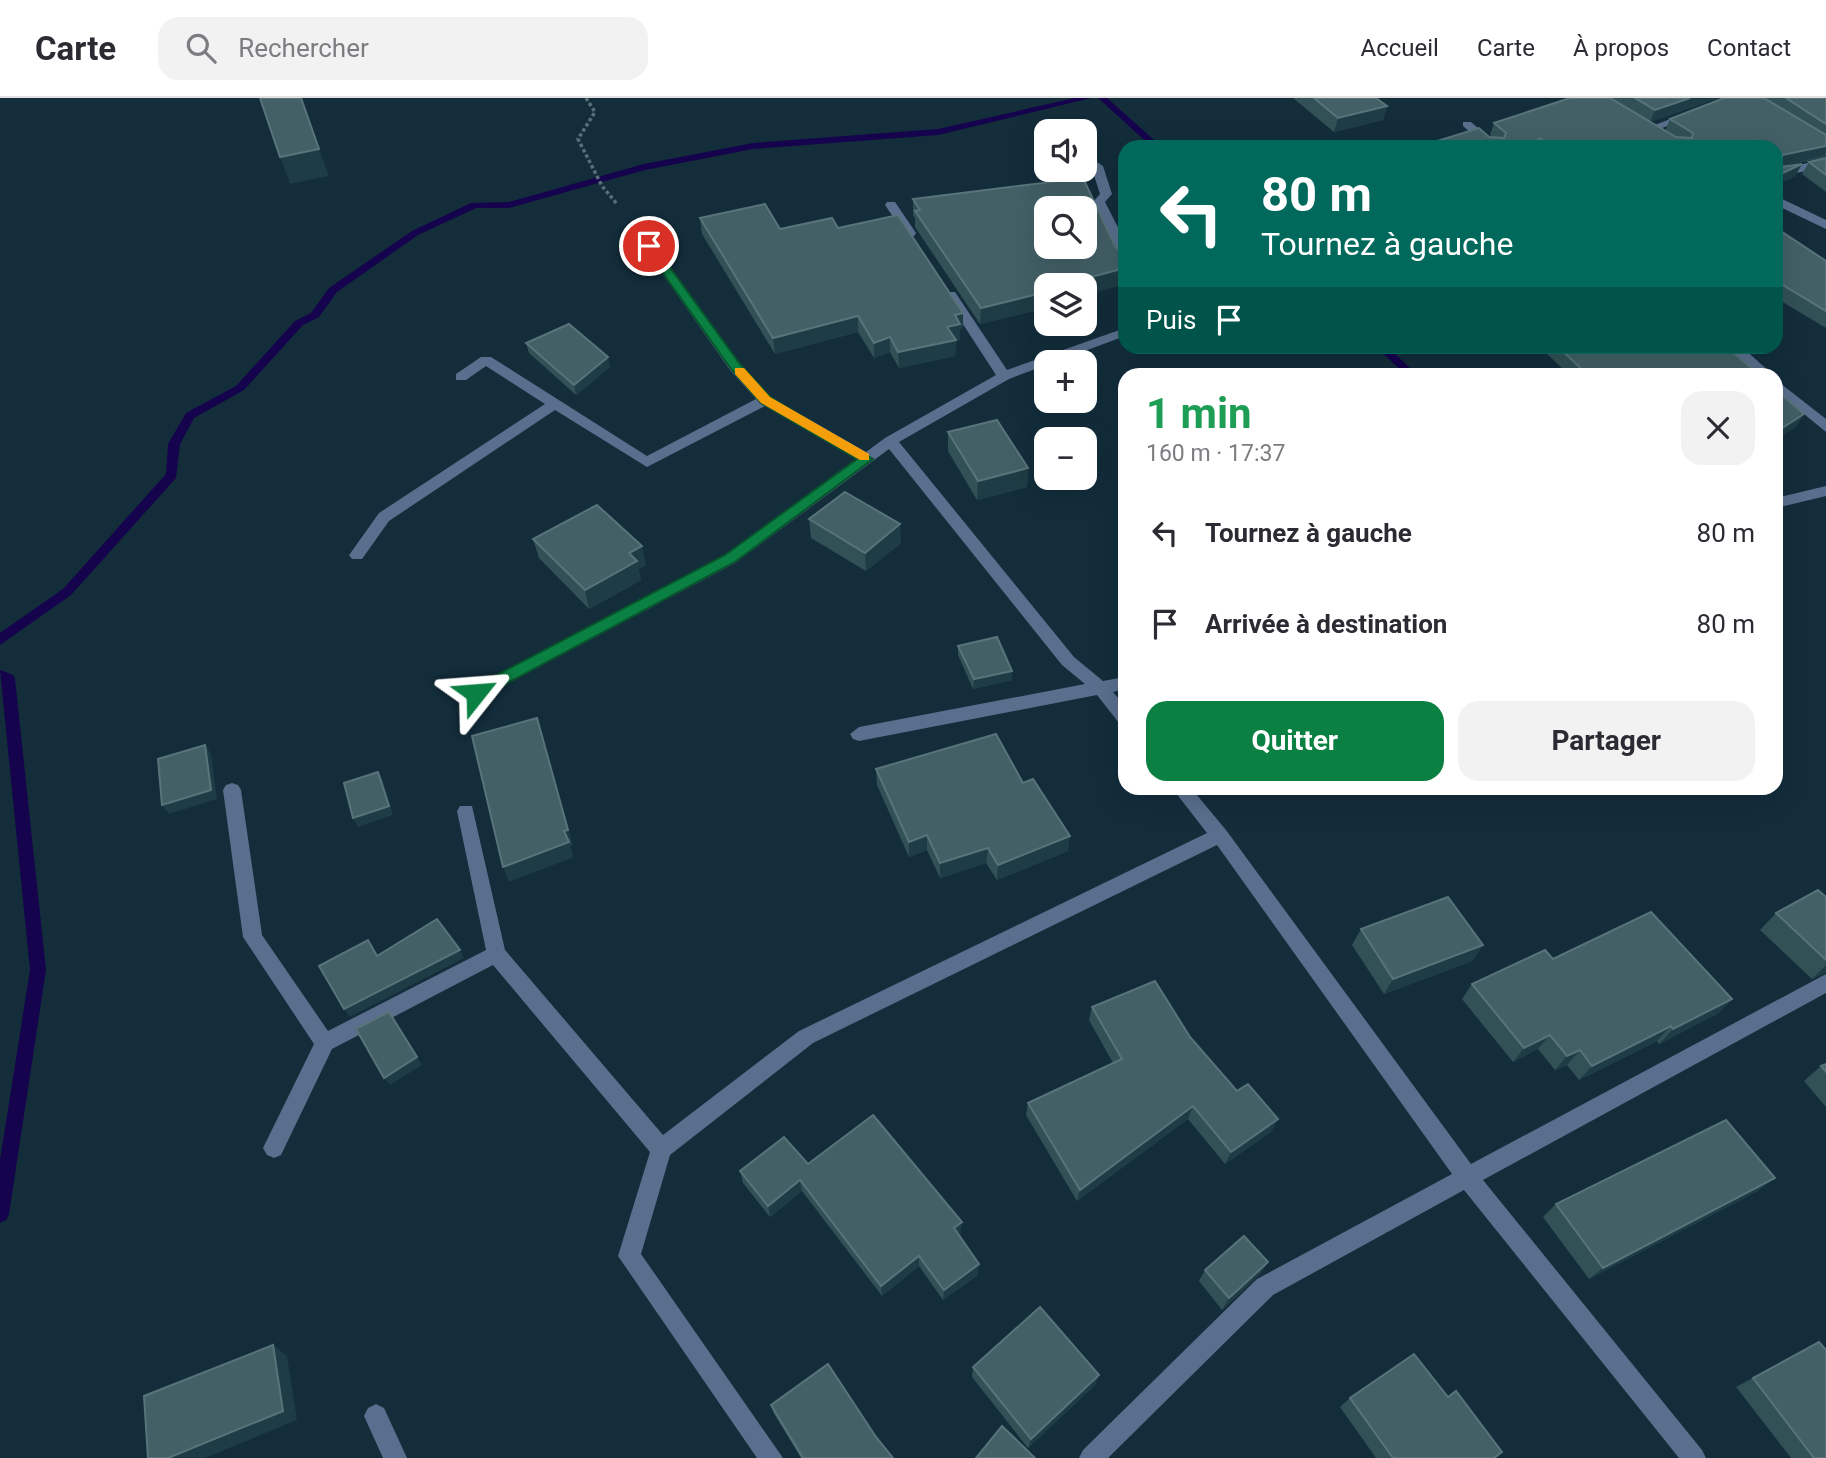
<!DOCTYPE html>
<html lang="fr">
<head>
<meta charset="utf-8">
<style>
	body { margin:0; font-family:Roboto,sans-serif; background:#f2f2f3; color:#2b2b33; height:100vh; display:flex; flex-direction:column; font-size:26px; white-space:nowrap }
	* { box-sizing:border-box; margin:0 }
	p { font-size:23px; color:#7c7c81 }
	.icon { flex:none; width:38px; height:38px; fill:none; stroke:currentColor; stroke-width:2; stroke-linecap:round; stroke-linejoin:round }
	.map { position:relative; flex:1; overflow:hidden }
	.drawer { position:absolute; left:1118px; top:270px; width:665px; height:427px; display:flex; flex-direction:column; background:#fff; border-radius:21px; box-shadow:0 7px 28px #0002 }
	.drawer>* { flex:none }
	.hud { position:absolute; left:1118px; top:42px; width:665px; height:214px; border-radius:21px; box-shadow:0 7px 28px #0002; background:#00695c; color:#fff; overflow:hidden }
	.fabs { position:absolute; left:1034px; top:21px; display:grid; gap:14px }
	.fabs a { display:grid; place-items:center; width:63px; height:63px; border-radius:14px; background:#fff; box-shadow:0 7px 28px #0002; font-size:35px }
	.pin { position:absolute; display:grid; place-items:center; width:60px; height:60px; color:#fff; margin:-30px; border:4px solid #fff; border-radius:50%; box-shadow:0 2px 7px #0007 }
	.me { position:absolute; width:77px; margin:-38px; rotate:62deg; stroke-linejoin:round; filter:drop-shadow(0 0 5px #0008) }
	.turn { display:flex; align-items:center; gap:24px; height:147px; padding:0 28px; font-size:32px }
	.turn .icon { width:91px; height:91px; stroke-width:2.5 }
	.turn b { display:block; font-size:49px; line-height:60px }
	.then { display:flex; align-items:center; height:66px; padding:0 28px; background:#0003; gap:14px; font-size:26px }
	.round { display:grid; place-items:center; flex:none; width:74px; height:74px; border-radius:21px; background:#f2f2f3 }
	.overview { display:flex; align-items:center; justify-content:space-between; height:119px; padding:0 28px }
	h1 { font-size:42px; font-weight:700; line-height:52px; color:#1e9e55 }
	.primary-button { display:flex; gap:14px; margin-top:auto; padding:14px 28px }
	.primary-button a { flex:1; height:80px; border-radius:21px; background:#0b8043; color:#fff; font-size:28px; font-weight:700; line-height:80px; text-align:center }
	.primary-button a+a { background:#f2f2f3; color:#2b2b33 }
	ul { padding:0; list-style:none }
	li { display:flex; align-items:center; gap:21px; height:91px; padding:0 28px }
	li div { flex:1 }
	li b { display:block; font-size:26px }
	li em { font-style:normal }
	header { display:flex; align-items:center; gap:42px; box-sizing:border-box; height:98px; padding:0 35px; background:#fff; border-bottom:2px solid #e1e1e2 }
	header strong { font-size:33px }
	nav { display:flex; gap:38px; margin-inline-start:auto; font-size:24px }
	.search { width:490px; height:63px; background:#f2f2f3; display:flex; align-items:center; gap:18px; box-sizing:border-box; padding:0 24px; border-radius:21px; color:#7c7c81; font-size:26px }
	.map>svg:first-child { display:block }
</style>
</head>
<body>
<header>
<strong>Carte</strong>
<div class="search"><svg class="icon" aria-label="search" viewBox="0 0 24 24"><circle cx="10" cy="10" r="6"/><path d="M15 15l6 6"/></svg>Rechercher</div>
<nav><a>Accueil</a><a>Carte</a><a>À propos</a><a>Contact</a></nav>
</header>
<div class="map">
<svg width="1826" height="1360" viewBox="0 0 1826 1360">
	<rect width="100%" height="100%" fill="#132d3b"/>
	<g fill="none" stroke-linecap="round" stroke-linejoin="round">
		<g fill="#15034d" fill-rule="evenodd">
			<polygon points="1075,0 1091,0 938,37 753,51 645,72 509,110 476,110 418,137 337,194 319,219 303,227 244,292 194,320 180,346 176,380 71,497 0,547 0,535 63,491 166,376 168,346 186,315 236,288 295,223 311,215 329,190 412,133 471,105 509,104 644,66 753,45 938,31"/>
			<polygon points="1098,0 1107,0 1162,49 1152,49"/>
			<polygon points="1375,248 1387,248 1416,276 1405,276"/>
			<polygon points="0,572 13,577 15,581 46,872 9,1116 6,1122 0,1125 0,1062 30,872"/>
		</g>
		<polyline stroke="#586e7a" stroke-width="3.5" stroke-dasharray="3.5 2.5" stroke-linecap="butt" points="586,0 595,14 578,41 602,88 617,106"/>
		<g fill="#596f8d" fill-rule="evenodd">
			<polygon points="1726,0 1742,0 1654,33 1644,31"/>
			<polygon points="1463,24 1471,24 1500,49 1487,49 1463,28"/>
			<polygon points="1826,61 1826,69 1776,79 1776,72"/>
			<polygon points="1097,64 1103,68 1112,96 1105,104 1125,143 1125,158 1119,154 1093,104 1100,96 1091,68"/>
			<polygon points="1776,98 1826,122 1826,131 1776,107"/>
			<polygon points="887,104 895,104 916,135 914,138 906,138 885,107"/>
			<polygon points="635,124 639,125 740,266 770,299 866,354 885,340 996,277 944,197 945,194 955,194 1007,272 1125,230 1125,238 1055,264 1046,264 1046,267 1009,281 899,344 1074,559 1103,583 1125,579 1125,591 1113,594 1125,608 1125,626 1119,625 1097,597 859,643 853,641 850,636 859,629 1085,586 1062,567 889,351 735,465 482,599 470,599 468,595 470,591 725,457 856,361 765,308 647,369 555,312 389,423 362,461 352,461 349,457 352,453 379,415 545,306 486,268 466,282 456,282 456,276 481,259 491,259 647,358 756,301 730,272 629,128"/>
			<polygon points="1726,248 1741,248 1772,276 1757,276"/>
			<polygon points="1776,282 1826,321 1826,334 1776,293"/>
			<polygon points="1826,388 1826,398 1776,410 1776,400"/>
			<polygon points="232,685 238,687 241,692 262,837 328,933 486,852 457,713 460,708 472,708 505,852 663,1037 799,933 1207,735 1172,690 1191,690 1226,732 1471,1066 1826,876 1826,895 1483,1082 1702,1352 1706,1360 1679,1360 1464,1092 1273,1197 1108,1360 1079,1360 1083,1352 1257,1181 1452,1076 1217,747 813,945 670,1057 641,1156 783,1360 757,1360 618,1158 650,1054 493,867 332,951 281,1057 274,1060 267,1057 263,1050 314,946 243,839 223,692 226,687"/>
			<polygon points="376,1306 384,1310 407,1360 383,1360 364,1318 368,1310"/>
		</g>
	</g>
	<g fill="#315156">
		<polygon points="1293,0 1376,0 1387,8 1383,22 1334,34"/>
		<polygon points="1570,0 1718,0 1650,24 1665,33 1670,21 1724,0 1826,0 1826,59 1781,68 1802,66 1795,78 1776,87 1776,49 1418,49 1492,39 1490,37 1494,25"/>
		<polygon points="1826,60 1826,94 1802,76 1809,64"/>
		<polygon points="913,101 1125,186 1085,197 1085,187 1046,187 1046,210 980,226 915,129 915,120 913,118"/>
		<polygon points="700,120 780,131 838,130 963,231 960,231 960,242 956,242 955,258 899,270 890,254 874,260 858,234 775,256 702,136"/>
		<polygon points="1776,130 1826,163 1826,230 1776,200"/>
		<polygon points="526,245 610,269 576,297 529,255"/>
		<polygon points="1539,248 1733,248 1731,253 1758,276 1568,276"/>
		<polygon points="948,334 1028,370 1027,389 977,402 948,353"/>
		<polygon points="809,421 901,445 866,473 811,440"/>
		<polygon points="533,441 646,467 638,471 641,482 589,511 539,460"/>
		<polygon points="958,548 1012,573 1012,582 973,591 958,557"/>
		<polygon points="876,671 1023,685 1068,753 997,782 986,765 940,780 927,752 909,759 877,687"/>
		<polygon points="1826,799 1826,874 1812,881 1760,832 1776,815"/>
		<polygon points="1361,831 1483,847 1472,863 1384,896 1352,847"/>
		<polygon points="1553,861 1732,901 1717,916 1659,946 1657,943 1579,982 1567,967 1555,972 1538,951 1513,964 1462,901 1472,886"/>
		<polygon points="1092,909 1190,939 1272,1033 1225,1066 1188,1021 1077,1103 1026,1017 1028,1005 1113,965 1089,922"/>
		<polygon points="1826,966 1826,1009 1804,983 1821,968"/>
		<polygon points="808,1066 961,1135 959,1137 978,1177 943,1202 919,1168 882,1198 802,1093 770,1119 743,1085 740,1073"/>
		<polygon points="1758,1093 1589,1181 1543,1119 1556,1106"/>
		<polygon points="1268,1164 1260,1176 1222,1212 1199,1183 1205,1172"/>
		<polygon points="1819,1244 1826,1360 1791,1360 1736,1289"/>
		<polygon points="973,1269 1099,1277 1095,1287 1028,1350 972,1279"/>
		<polygon points="1350,1300 1494,1360 1376,1360 1340,1309"/>
		<polygon points="771,1307 876,1339 893,1360 801,1360 774,1316"/>
	</g>
	<g fill="#1e3c45">
		<polygon points="1690,0 1718,0 1650,24 1655,12"/>
		<polygon points="1387,8 1383,22 1334,34 1338,20"/>
		<polygon points="1826,48 1825,58 1776,69 1782,57"/>
		<polygon points="319,51 329,78 290,86 280,59"/>
		<polygon points="1802,66 1795,78 1776,87 1776,78"/>
		<polygon points="1125,170 1125,186 1085,197 1085,187 1073,187 1080,182"/>
		<polygon points="1046,194 1046,210 980,226 981,210"/>
		<polygon points="963,215 963,231 960,231 960,242 956,242 955,258 899,270 898,254 947,229 955,217"/>
		<polygon points="858,218 858,234 775,256 773,240"/>
		<polygon points="890,239 890,254 874,260 874,245"/>
		<polygon points="608,259 610,269 576,297 574,287"/>
		<polygon points="1804,316 1796,329 1776,342 1776,334"/>
		<polygon points="1028,370 1027,389 977,402 978,383"/>
		<polygon points="900,426 901,445 866,473 865,455"/>
		<polygon points="642,448 646,467 638,471 641,482 589,511 585,492 629,455"/>
		<polygon points="1012,573 1012,582 973,591 974,581"/>
		<polygon points="537,620 573,747 570,748 574,759 509,784 503,769 564,733"/>
		<polygon points="205,647 211,656 217,701 169,716 162,707"/>
		<polygon points="378,674 383,683 393,717 358,729 353,720"/>
		<polygon points="927,737 927,752 909,759 909,744"/>
		<polygon points="1070,738 1068,753 997,782 998,767"/>
		<polygon points="988,750 986,765 940,780 940,765"/>
		<polygon points="1483,847 1472,863 1384,896 1393,881"/>
		<polygon points="460,852 464,860 350,919 344,911"/>
		<polygon points="1826,867 1826,874 1812,881"/>
		<polygon points="1732,901 1717,916 1659,946 1673,931"/>
		<polygon points="394,922 422,967 390,987 384,980"/>
		<polygon points="1671,928 1657,943 1579,982 1592,968"/>
		<polygon points="1550,937 1538,951 1513,964 1524,950"/>
		<polygon points="1580,952 1567,967 1555,972 1567,958"/>
		<polygon points="1193,1008 1188,1021 1077,1103 1080,1092"/>
		<polygon points="1278,1021 1272,1033 1225,1066 1231,1054"/>
		<polygon points="1775,1080 1758,1093 1589,1181 1603,1170"/>
		<polygon points="800,1082 802,1093 770,1119 768,1108"/>
		<polygon points="962,1124 961,1135 953,1141 954,1130"/>
		<polygon points="919,1158 919,1168 882,1198 881,1188"/>
		<polygon points="1268,1164 1260,1176 1222,1212 1229,1200"/>
		<polygon points="979,1166 978,1177 943,1202 944,1192"/>
		<polygon points="273,1247 287,1258 297,1322 205,1360 168,1360"/>
		<polygon points="1099,1277 1095,1287 1028,1350 1031,1341"/>
	</g>
	<g fill="#426066" stroke="#58747a" stroke-width="2" fill-rule="evenodd">
		<polygon points="260,0 301,0 319,51 280,59"/>
		<polygon points="1314,0 1376,0 1387,8 1338,20"/>
		<polygon points="1570,0 1610,0 1676,39 1692,40 1693,35 1670,21 1724,0 1764,0 1826,37 1826,48 1782,57 1781,69 1802,66 1776,78 1776,49 1567,49 1560,44 1556,49 1554,49 1539,40 1532,49 1418,49 1479,30 1489,39 1504,40 1506,35 1494,25"/>
		<polygon points="1635,0 1690,0 1655,12"/>
		<polygon points="1786,0 1826,0 1826,26"/>
		<polygon points="1826,60 1826,77 1809,64"/>
		<path d="M1083,80l32,68 10,11v11l-45,12 2,3 -9,2h-27v7l-65,16 -66,-97 5,-1 -7,-11zM1046,110h39v39h-39z"/>
		<polygon points="765,106 780,131 832,120 838,130 898,117 963,215 955,217 960,226 947,229 956,242 898,254 890,239 874,245 858,218 773,240 700,120"/>
		<polygon points="1776,130 1826,163 1826,213 1776,183"/>
		<polygon points="569,226 608,259 574,287 526,245"/>
		<polygon points="1557,248 1726,248 1758,276 1587,276"/>
		<polygon points="1776,292 1804,316 1776,334"/>
		<polygon points="997,322 1028,370 978,383 948,334"/>
		<polygon points="845,394 900,426 865,455 809,421"/>
		<polygon points="597,407 642,448 629,455 637,463 585,492 533,441"/>
		<polygon points="997,539 1012,573 974,581 958,548"/>
		<polygon points="537,620 568,732 564,733 569,744 503,769 472,638"/>
		<polygon points="996,636 1023,685 1033,681 1070,738 998,767 988,750 940,765 927,737 909,744 876,671"/>
		<polygon points="205,647 211,692 162,707 158,661"/>
		<polygon points="378,674 389,708 353,720 344,685"/>
		<polygon points="1818,792 1826,799 1826,862 1776,815"/>
		<polygon points="1448,799 1483,847 1393,881 1361,831"/>
		<polygon points="1651,814 1732,901 1673,931 1671,928 1592,968 1580,952 1567,958 1550,937 1524,950 1472,886 1545,852 1553,861"/>
		<polygon points="437,821 460,852 344,911 319,868 368,842 377,858"/>
		<polygon points="1155,883 1190,939 1237,993 1248,986 1278,1021 1231,1054 1193,1008 1080,1092 1028,1005 1122,961 1092,909"/>
		<polygon points="389,914 417,959 384,980 356,931"/>
		<polygon points="1826,966 1826,974 1821,968"/>
		<polygon points="873,1017 962,1124 954,1130 979,1166 944,1192 919,1158 881,1188 800,1082 768,1108 740,1073 784,1039 808,1066"/>
		<polygon points="1726,1022 1775,1080 1603,1170 1556,1106"/>
		<polygon points="1244,1138 1268,1164 1229,1200 1205,1172"/>
		<polygon points="1040,1209 1099,1277 1031,1341 973,1269"/>
		<polygon points="1819,1244 1826,1252 1826,1360 1814,1360 1753,1280"/>
		<polygon points="273,1247 283,1313 168,1360 148,1360 144,1298"/>
		<polygon points="1414,1256 1448,1299 1456,1293 1502,1354 1494,1360 1393,1360 1350,1300"/>
		<polygon points="828,1266 876,1339 893,1360 803,1360 771,1307"/>
		<polygon points="1002,1328 1035,1360 976,1360"/>
	</g>
	<polygon fill="#0b8043" stroke="#07532c" stroke-width="2" points="649,145 653,146 740,266 770,299 873,361 735,464 481,599 470,599 470,591 725,457 857,361 761,305 731,271 645,150 643,148"/>
	<polygon fill="#f59e0b" points="735,270 744,270 770,299 869,356 869,362 860,362 761,305 735,276"/>
</svg>
<div class="fabs">
<a><svg class="icon" aria-label="sound" viewBox="0 0 24 24"><path d="M4 9h4l5-4v14l-5-4H4zM17 9q2 3 0 6"/></svg></a>
<a><svg class="icon" aria-label="search" viewBox="0 0 24 24"><circle cx="10" cy="10" r="6"/><path d="M15 15l6 6"/></svg></a>
<a><svg class="icon" aria-label="layers" viewBox="0 0 24 24"><path d="M12 4l9 5-9 5-9-5zM3 14l9 5 9-5"/></svg></a>
<a>+</a>
<a>−</a>
</div>
<div class="pin" style="left:649px;top:148px;background:#d93025"><svg class="icon" aria-label="arrive" viewBox="0 0 24 24"><path d="M6 21V4h12l-3 4 3 4H6"/></svg></div>
<svg class="me" style="left:476px;top:595px" viewBox="-20 -20 40 40"><path d="M0-17L14 15 0 8-14 15z" fill="#0b8043" stroke="#fff" stroke-width="4"/></svg>
<div class="hud">
<div class="turn"><svg class="icon" aria-label="left" viewBox="0 0 24 24"><path d="M17 20v-9H6M10 6l-5 5 5 5"/></svg><div><b>80 m</b>Tournez à gauche</div></div>
<div class="then">Puis<svg class="icon" aria-label="arrive" viewBox="0 0 24 24"><path d="M6 21V4h12l-3 4 3 4H6"/></svg></div>
</div>
<section class="drawer">
<div class="overview"><div><h1>1 min</h1><p>160 m · 17:37</p></div><a class="round"><svg class="icon" aria-label="close" viewBox="0 0 24 24"><path d="M6 6l12 12M18 6L6 18"/></svg></a></div>
<ul>
<li><svg class="icon" aria-label="left" viewBox="0 0 24 24"><path d="M17 20v-9H6M10 6l-5 5 5 5"/></svg><div><b>Tournez à gauche</b></div><em>80 m</em></li>
<li><svg class="icon" aria-label="arrive" viewBox="0 0 24 24"><path d="M6 21V4h12l-3 4 3 4H6"/></svg><div><b>Arrivée à destination</b></div><em>80 m</em></li>
</ul>
<div class="primary-button"><a>Quitter</a><a>Partager</a></div>
</section>
</div>
</body>
</html>
